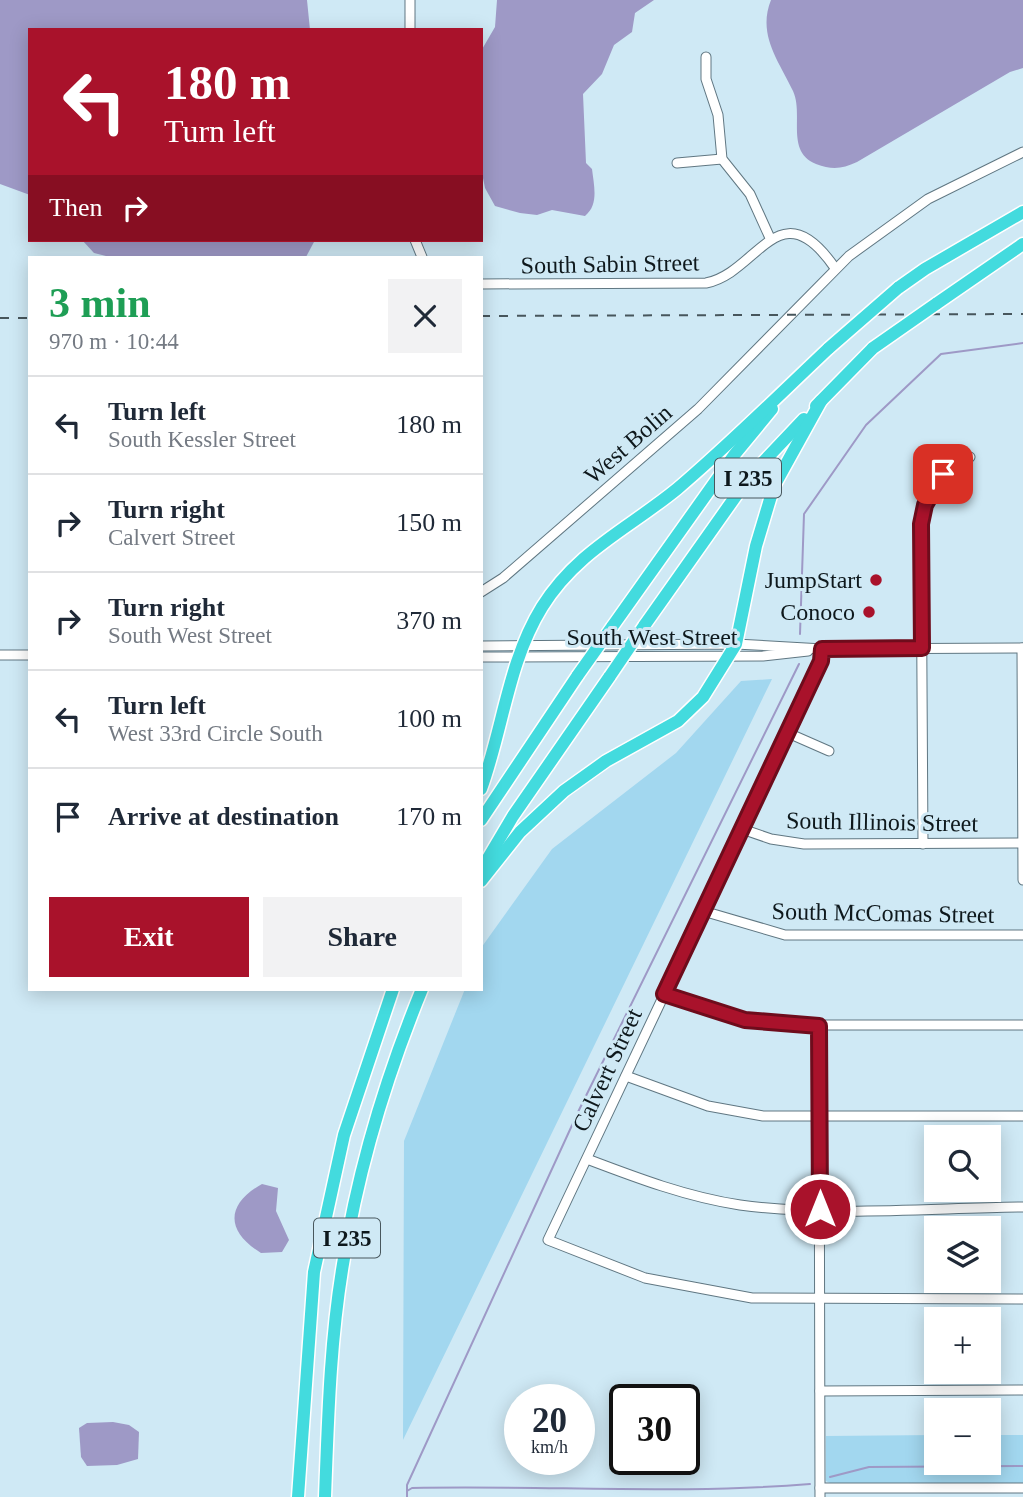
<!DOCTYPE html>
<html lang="en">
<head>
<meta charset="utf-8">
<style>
	body { margin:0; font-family:Georgia,serif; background:#f2f2f3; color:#1f2937; height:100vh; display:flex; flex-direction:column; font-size:26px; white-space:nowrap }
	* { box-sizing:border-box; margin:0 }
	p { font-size:23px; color:#747a83 }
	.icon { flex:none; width:38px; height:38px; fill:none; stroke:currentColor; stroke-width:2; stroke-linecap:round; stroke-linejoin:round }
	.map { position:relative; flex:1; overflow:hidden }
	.sheet { position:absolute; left:28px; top:256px; width:455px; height:735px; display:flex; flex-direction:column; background:#fff; border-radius:0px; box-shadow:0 4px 18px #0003 }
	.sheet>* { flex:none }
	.guide { position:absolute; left:28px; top:28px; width:455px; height:214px; border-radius:0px; box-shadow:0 4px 18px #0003; background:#a9122b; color:#fff; overflow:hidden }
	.fabs { position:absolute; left:924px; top:1125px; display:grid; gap:14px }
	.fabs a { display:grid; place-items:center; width:77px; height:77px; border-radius:0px; background:#fff; box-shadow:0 4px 18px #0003; font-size:35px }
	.speed { position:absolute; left:504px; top:1384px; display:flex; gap:14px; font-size:35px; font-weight:700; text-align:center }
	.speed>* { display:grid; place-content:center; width:91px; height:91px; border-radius:50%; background:#fff; box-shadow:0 4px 18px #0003; line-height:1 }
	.speed small { font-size:18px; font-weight:400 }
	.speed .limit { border:4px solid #111; border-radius:10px; background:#fff; color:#111 }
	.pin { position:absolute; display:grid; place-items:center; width:60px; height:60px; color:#fff; margin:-30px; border-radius:14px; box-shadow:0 4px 10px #0006 }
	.me { position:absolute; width:77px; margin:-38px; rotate:0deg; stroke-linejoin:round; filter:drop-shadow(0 0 5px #0008) }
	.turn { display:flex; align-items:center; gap:24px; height:147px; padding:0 21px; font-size:32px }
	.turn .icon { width:91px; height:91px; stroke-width:2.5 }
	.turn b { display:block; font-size:49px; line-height:60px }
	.then { display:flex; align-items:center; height:66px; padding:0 21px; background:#0003; gap:14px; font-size:26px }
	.round { display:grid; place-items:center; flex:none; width:74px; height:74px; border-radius:0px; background:#f2f2f3 }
	.overview { display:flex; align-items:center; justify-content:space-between; height:119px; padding:0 21px }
	h1 { font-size:42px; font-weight:700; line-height:52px; color:#1e9e55 }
	.primary-button { display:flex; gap:14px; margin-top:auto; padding:14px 21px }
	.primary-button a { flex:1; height:80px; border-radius:0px; background:#a9122b; color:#fff; font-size:28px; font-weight:700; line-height:80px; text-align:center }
	.primary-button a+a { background:#f2f2f3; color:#1f2937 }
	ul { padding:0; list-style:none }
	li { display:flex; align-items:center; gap:21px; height:98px; padding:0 21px; border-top:2px solid #e0e1e3 }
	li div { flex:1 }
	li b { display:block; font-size:26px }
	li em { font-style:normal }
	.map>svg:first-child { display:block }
</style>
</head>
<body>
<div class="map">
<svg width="1023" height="1497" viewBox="0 0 1023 1497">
	<rect width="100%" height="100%" fill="#cfe9f5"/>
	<g fill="#a2d7ef">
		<polygon points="772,679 403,1440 404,1141 465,989 481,989 481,948 552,849 676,753 741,681"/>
		<polygon points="936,1435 936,1463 989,1463 989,1435 1023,1435 1023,1484 832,1484 826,1481 826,1436"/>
	</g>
	<g fill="#9e99c6">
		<polygon points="0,0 307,0 310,30 30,30 30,195 0,184"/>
		<path d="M497,0h157l-19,13 -3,19 -18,13 -12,29 -19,20 3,69 6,6c2,17 7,36 -7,47l-33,-6 -15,5 -17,-2 -25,-7 -10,-18 -4,-20v-117l14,-24z"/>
		<path d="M771,0h252v68l-13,4 -153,90c-15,7 -25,8 -41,2 -31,-13 -12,-49 -23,-73 -14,-30 -36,-56 -22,-91z"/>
		<polygon points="82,240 315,240 306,257 110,257 94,253"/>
		<path d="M262,1184l16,4 -2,23 13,29 -7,12 -21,1c-36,-22 -35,-49 1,-69z"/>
		<polygon points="113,1422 129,1425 139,1432 138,1459 117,1465 87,1466 81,1457 79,1428 87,1423"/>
	</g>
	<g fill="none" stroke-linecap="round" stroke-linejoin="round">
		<g stroke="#9e99c6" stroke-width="2">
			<polyline points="800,634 804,514 866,425 941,354 1023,343"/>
			<polyline points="830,1477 869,1467 1023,1466"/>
			<path d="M407,1491l5,-3c132,-3 266,7 398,-4"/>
			<polyline points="407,1497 407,1485 579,1110 799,664"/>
		</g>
		<defs>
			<g id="minor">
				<polyline points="410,0 410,30"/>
				<polyline points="706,57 706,79 718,115 722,159 750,194 770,238"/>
				<polyline points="677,163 722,159"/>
				<polyline points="415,240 422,257"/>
				<path d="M481,284l225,-1c52,-10 73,-96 129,-15"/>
				<polyline points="481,592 503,578 698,409 849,256 928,199 1023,152"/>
				<polyline points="481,646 736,644 823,649 1023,648"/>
				<polyline points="1022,648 1023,880"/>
				<polyline points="823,649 821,661 788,733 548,1240 645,1278 752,1298 1023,1299"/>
				<polyline points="0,655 30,655"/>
				<polyline points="481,657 763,656 808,651"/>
				<polyline points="788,733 829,751"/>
				<polyline points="742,829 771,839 804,844 1023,843"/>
				<path d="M923,844l-2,-320c5,-27 20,-59 49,-67"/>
				<polyline points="703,911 785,935 1023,935"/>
				<polyline points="664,994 745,1020 780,1025 1023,1025"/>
				<polyline points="819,1026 820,1497"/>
				<polyline points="626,1076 708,1106 763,1116 1023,1116"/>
				<path d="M587,1159c50,19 100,38 153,46 90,12 192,3 283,2"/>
				<polyline points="820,1391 1023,1390"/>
				<polyline points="820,1488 1023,1488"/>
			</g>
			<g id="highway">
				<polyline points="898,288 925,269 1023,212"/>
				<polyline points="936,304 1023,244"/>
				<polyline points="816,406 873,348"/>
				<polyline points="644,626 750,476 804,419"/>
				<polyline points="612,627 735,454 772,409"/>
				<path d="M481,789c22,-60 27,-127 61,-182 35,-56 86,-78 135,-118 52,-44 102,-94 152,-141"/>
				<polyline points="481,820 578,675"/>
				<polyline points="481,870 513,816 610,676"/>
				<polyline points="481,881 520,832 564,791 606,761 678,721 703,697 736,644 756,546 774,486 821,401"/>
				<polyline points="298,1497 314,1272 344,1135 393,989"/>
				<path d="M325,1497c3,-78 5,-156 18,-233 15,-95 43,-187 79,-275"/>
			</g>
		</defs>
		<use href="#minor" stroke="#607782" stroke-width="11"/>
		<use href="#highway" stroke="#fff" stroke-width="15"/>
		<use href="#minor" stroke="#fff" stroke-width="9"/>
		<use href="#highway" stroke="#43dbde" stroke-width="12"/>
		<g stroke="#47565c" stroke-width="2" stroke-dasharray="9 9" stroke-linecap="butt">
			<polyline points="481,316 1023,314"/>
			<polyline points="0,318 30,318"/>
		</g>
		<defs>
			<g id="highway-bridge">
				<polyline points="829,348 898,288"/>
				<polyline points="873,348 936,304"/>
				<polyline points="578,675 612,627"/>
				<polyline points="610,676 644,626"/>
			</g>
		</defs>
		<use href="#highway-bridge" stroke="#fff" stroke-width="15" stroke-linecap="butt"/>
		<use href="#highway-bridge" stroke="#43dbde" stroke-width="12"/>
	</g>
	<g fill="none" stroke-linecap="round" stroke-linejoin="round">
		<defs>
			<polyline id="route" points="820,1209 819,1026 745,1020 664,994 821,661 822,649 922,648 921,524 925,505 943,474"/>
		</defs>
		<use href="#route" stroke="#6e0c1c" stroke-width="18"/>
		<use href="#route" stroke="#a9122b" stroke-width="12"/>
	</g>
	<g fill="#a9122b" stroke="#cfe9f5" stroke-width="2.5">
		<circle cx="876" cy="580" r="7"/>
		<circle cx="869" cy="612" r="7"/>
	</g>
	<g text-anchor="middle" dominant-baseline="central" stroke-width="6" stroke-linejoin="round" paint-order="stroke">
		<g fill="#cfe9f5" stroke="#48575d" stroke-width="2">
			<rect x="715" y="458.5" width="66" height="39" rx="5"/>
			<rect x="314" y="1218.5" width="66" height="39" rx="5"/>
		</g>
		<g font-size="23" font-weight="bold" fill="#0e181c">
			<text x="748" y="478">I 235</text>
			<text x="347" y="1238">I 235</text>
		</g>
		<g font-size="24" fill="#0e181c" stroke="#cfe9f5">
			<text transform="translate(610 264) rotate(-1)">South Sabin Street</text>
			<text transform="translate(628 444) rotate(-41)">West Bolin</text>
			<text x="652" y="637">South West Street</text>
			<text transform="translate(882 822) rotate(1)">South Illinois Street</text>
			<text transform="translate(883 913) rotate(1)">South McComas Street</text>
			<text transform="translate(607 1070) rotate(-65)">Calvert Street</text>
		</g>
		<g font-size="24" fill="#0e181c" stroke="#cfe9f5" text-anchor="end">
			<text x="862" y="580">JumpStart</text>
			<text x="855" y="612">Conoco</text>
		</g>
	</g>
</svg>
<div class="fabs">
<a><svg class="icon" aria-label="search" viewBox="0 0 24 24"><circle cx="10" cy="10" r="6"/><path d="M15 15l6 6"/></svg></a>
<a><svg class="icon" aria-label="layers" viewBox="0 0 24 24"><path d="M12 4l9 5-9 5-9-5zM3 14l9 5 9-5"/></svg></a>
<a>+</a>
<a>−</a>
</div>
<div class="speed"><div>20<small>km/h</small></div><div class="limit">30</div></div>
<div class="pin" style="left:943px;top:474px;background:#d93025"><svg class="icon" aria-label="arrive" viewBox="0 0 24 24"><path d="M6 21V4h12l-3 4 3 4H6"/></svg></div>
<svg class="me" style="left:820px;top:1209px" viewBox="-20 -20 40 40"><circle r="17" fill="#a9122b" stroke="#fff" stroke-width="3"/><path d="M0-11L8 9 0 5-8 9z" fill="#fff"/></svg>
<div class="guide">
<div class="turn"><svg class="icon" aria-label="left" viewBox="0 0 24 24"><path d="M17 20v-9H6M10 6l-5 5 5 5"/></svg><div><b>180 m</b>Turn left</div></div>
<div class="then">Then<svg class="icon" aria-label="right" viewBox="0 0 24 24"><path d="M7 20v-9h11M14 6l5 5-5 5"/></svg></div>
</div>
<section class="sheet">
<div class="overview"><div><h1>3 min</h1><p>970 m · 10:44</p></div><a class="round"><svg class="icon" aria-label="close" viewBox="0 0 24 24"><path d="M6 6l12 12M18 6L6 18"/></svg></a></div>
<ul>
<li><svg class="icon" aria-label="left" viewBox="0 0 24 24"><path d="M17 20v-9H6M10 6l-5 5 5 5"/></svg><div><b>Turn left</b><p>South Kessler Street</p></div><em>180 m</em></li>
<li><svg class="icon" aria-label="right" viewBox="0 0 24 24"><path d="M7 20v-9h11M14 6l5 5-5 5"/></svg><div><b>Turn right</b><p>Calvert Street</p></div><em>150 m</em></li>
<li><svg class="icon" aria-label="right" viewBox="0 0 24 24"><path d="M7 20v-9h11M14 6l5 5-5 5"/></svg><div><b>Turn right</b><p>South West Street</p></div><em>370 m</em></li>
<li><svg class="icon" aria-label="left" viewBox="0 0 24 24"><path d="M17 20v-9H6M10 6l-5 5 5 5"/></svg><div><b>Turn left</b><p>West 33rd Circle South</p></div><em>100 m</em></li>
<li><svg class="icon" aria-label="arrive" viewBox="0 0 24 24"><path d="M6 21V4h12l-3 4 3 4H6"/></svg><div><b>Arrive at destination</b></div><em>170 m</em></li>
</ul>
<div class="primary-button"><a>Exit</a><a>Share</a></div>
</section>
</div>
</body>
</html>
